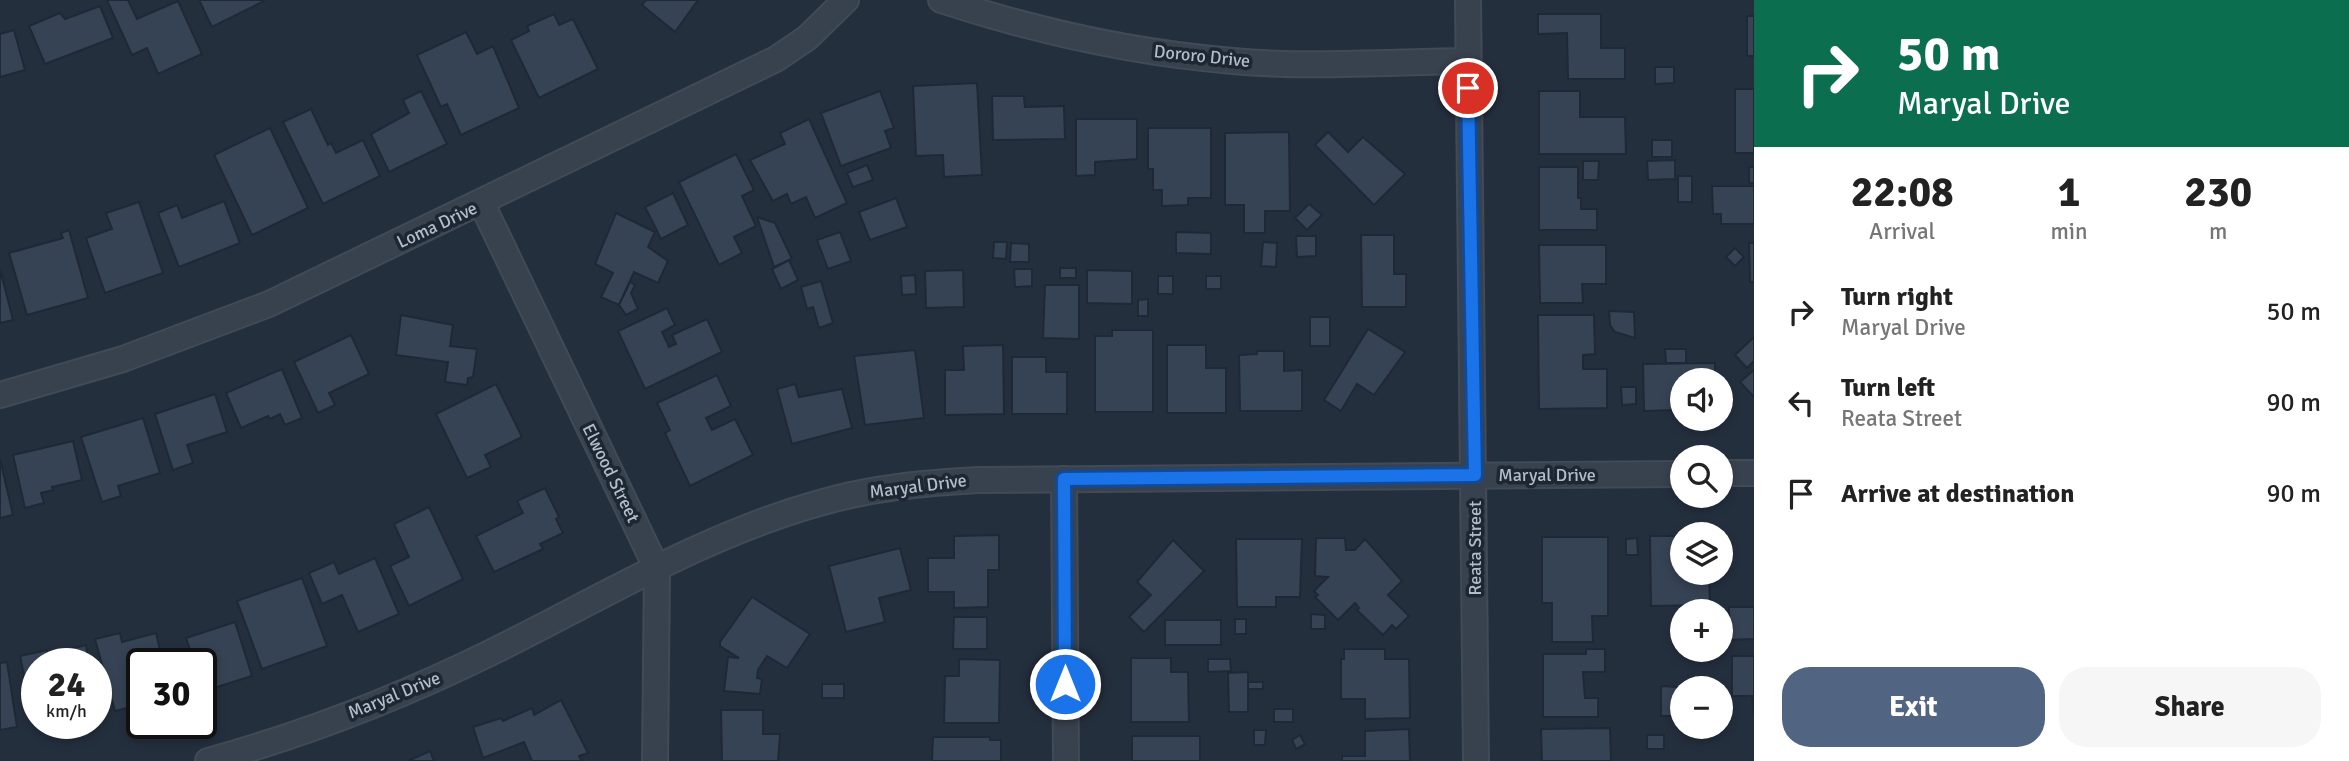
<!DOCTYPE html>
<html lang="en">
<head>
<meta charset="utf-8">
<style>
	body { margin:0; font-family:Signika,sans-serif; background:#f6f6f6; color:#222; height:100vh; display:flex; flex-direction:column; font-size:26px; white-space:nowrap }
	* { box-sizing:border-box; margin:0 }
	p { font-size:23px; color:#767676 }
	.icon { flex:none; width:38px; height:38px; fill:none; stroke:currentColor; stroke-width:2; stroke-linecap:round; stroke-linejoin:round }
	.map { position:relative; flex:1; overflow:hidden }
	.details { display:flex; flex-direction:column; background:#fff; width:595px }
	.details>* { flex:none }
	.hud { background:#0b6e4f; color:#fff; overflow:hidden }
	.fabs { position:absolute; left:1670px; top:368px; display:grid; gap:14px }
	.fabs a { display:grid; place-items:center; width:63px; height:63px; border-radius:50%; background:#fff; box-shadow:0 4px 10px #0003; font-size:35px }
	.speed { position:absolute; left:21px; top:648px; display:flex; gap:14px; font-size:35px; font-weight:700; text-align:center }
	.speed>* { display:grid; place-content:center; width:91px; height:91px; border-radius:50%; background:#fff; box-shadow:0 4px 10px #0003; line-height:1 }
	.speed small { font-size:18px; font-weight:400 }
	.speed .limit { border:4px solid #111; border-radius:10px; background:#fff; color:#111 }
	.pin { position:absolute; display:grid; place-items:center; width:60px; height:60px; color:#fff; margin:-30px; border:4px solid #fff; border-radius:50%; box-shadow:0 2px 7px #0007 }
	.me { position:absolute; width:77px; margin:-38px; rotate:0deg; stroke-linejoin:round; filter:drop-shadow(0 0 5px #0008) }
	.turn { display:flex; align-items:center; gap:24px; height:147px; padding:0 28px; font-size:32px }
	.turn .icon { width:91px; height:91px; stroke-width:2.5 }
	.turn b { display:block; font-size:49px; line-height:60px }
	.eta { display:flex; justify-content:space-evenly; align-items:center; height:119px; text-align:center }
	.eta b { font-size:42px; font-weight:700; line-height:49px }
	.cta { display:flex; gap:14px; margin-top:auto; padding:14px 28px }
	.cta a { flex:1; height:80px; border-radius:28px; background:#516482; color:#fff; font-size:28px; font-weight:700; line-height:80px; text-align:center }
	.cta a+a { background:#f6f6f6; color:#222 }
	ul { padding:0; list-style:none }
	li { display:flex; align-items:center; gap:21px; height:91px; padding:0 28px }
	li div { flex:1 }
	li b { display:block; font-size:26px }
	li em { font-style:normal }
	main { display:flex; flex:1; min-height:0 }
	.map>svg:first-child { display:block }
</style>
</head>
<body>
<main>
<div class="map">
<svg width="1754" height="761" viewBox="0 0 1754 761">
	<rect width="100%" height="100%" fill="#242f3e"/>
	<g fill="#364354" stroke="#1f2835" stroke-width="2">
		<polygon points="107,0 128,0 137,19 178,1 202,54 158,74 147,48 132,55"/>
		<polygon points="199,0 264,0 264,1 212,27"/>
		<polygon points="646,0 698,0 675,32 642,5"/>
		<polygon points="100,6 113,38 45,64 29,26 60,13 65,19"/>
		<polygon points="554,14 559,25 573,19 598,69 539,98 511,40 529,31 527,26"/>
		<polygon points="1538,14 1601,14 1601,48 1625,48 1625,79 1568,79 1567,33 1538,34"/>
		<rect x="1747" y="16" width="7" height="40"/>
		<polygon points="14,30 25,70 0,77 0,34"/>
		<polygon points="466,32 477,54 493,46 519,108 461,135 447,104 441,107 417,55"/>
		<polygon points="1655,67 1674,67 1674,83 1655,84"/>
		<polygon points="977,83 982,175 944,177 943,155 916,156 913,86"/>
		<rect x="1735" y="89" width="19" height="64"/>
		<polygon points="421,91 447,144 389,172 371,134 409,113 403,100"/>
		<polygon points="880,91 894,128 885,131 891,148 841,166 821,113"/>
		<polygon points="1539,91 1580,91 1580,117 1625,117 1626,154 1539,154"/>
		<polygon points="992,96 1024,96 1025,107 1064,106 1065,139 993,140"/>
		<polygon points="311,109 328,145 331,143 336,153 363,140 380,176 323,204 283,122"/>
		<polygon points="809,119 847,203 815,218 806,197 791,204 787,194 773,201 750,160 785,144 780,133"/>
		<polygon points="1076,119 1137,119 1137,159 1095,162 1095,175 1076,176"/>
		<polygon points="270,128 308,208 252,235 214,155"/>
		<polygon points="1148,128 1211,128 1211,198 1188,198 1188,205 1162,206 1162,190 1153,190 1153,169 1148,169"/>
		<polygon points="1289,132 1290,211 1265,211 1265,233 1244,233 1244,205 1225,205 1225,133"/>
		<polygon points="1328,132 1348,152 1363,137 1405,174 1374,205 1315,145"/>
		<rect x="1652" y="140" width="20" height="17"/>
		<polygon points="736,154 754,190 742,196 756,226 734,237 742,253 719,265 679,182"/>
		<polygon points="1675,160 1675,179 1648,180 1647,161"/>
		<polygon points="1583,161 1599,161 1598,180 1583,180"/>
		<polygon points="867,165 873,180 853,187 847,173"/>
		<polygon points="1539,167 1578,167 1578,198 1581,198 1581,209 1597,209 1597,230 1539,230"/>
		<rect x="1749" y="167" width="5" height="16"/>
		<rect x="1678" y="176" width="14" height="26"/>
		<polygon points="1712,186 1754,186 1754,224 1721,224 1721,214 1713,214"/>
		<polygon points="673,193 688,225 661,239 645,207"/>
		<polygon points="896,198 907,227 870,240 859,212"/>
		<polygon points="224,201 240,243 179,267 158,213 177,205 182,218"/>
		<polygon points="139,202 163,273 105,293 86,238 112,229 106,213"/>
		<polygon points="1309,204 1322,215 1307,230 1295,218"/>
		<polygon points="616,213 655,232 648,247 668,261 658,283 634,272 619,305 601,297 613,273 595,264"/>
		<polygon points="757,217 775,223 792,259 774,267"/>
		<polygon points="69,230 88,298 27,315 9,253 63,238 61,233"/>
		<polygon points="840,232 851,261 828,269 817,240"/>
		<polygon points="1176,232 1211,233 1211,254 1176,253"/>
		<polygon points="1361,235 1394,235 1394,274 1406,274 1406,307 1362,307"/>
		<polygon points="1296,236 1316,236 1316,256 1297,257"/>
		<polygon points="994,242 1007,242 1006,259 993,258"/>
		<polygon points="1263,242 1277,243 1276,267 1261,266"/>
		<polygon points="1011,243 1029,244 1029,262 1010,262"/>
		<polygon points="1749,243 1754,243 1754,282 1750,282"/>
		<polygon points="1539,245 1606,245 1606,284 1582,284 1583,303 1540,303"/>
		<polygon points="1735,248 1744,257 1735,266 1726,257"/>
		<polygon points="789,260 798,280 781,289 772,269"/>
		<rect x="1060" y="268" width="16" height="10"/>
		<polygon points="0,269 13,320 0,323"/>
		<polygon points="1014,269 1032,269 1032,286 1015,287"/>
		<polygon points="963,270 964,307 926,308 925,271"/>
		<polygon points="1087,270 1132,271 1132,304 1087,303"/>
		<polygon points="915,275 916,294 902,295 901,276"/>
		<rect x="1158" y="276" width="15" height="18"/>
		<rect x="1206" y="276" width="15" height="13"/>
		<polygon points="821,281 833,323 819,328 813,307 807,309 801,287"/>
		<polygon points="630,282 635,285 631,293 638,309 626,315 619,305"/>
		<polygon points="1045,285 1079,285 1079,339 1043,338"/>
		<polygon points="1148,299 1148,316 1138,316 1138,300"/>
		<polygon points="667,308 675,325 662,332 669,347 676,344 672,335 707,319 722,352 645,389 618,331"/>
		<polygon points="1609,311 1634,312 1635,338 1615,332 1610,325"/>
		<polygon points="401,315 453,325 450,346 477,349 473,377 468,378 467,385 445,382 448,362 396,355"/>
		<polygon points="1538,315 1594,315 1595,354 1583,355 1583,369 1607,369 1607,408 1539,409"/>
		<rect x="1310" y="317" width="20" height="29"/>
		<polygon points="1368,329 1405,352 1374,395 1357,384 1341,411 1324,400"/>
		<polygon points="1112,330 1153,330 1153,412 1095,412 1095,336 1112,336"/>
		<polygon points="351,335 369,374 329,393 335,405 318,413 294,362"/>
		<polygon points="1754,337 1754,361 1747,368 1735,355"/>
		<polygon points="1003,345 1004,414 945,415 945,370 964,370 963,346"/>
		<polygon points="1167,345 1206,345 1206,368 1226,368 1226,413 1167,413"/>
		<polygon points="1665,349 1686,349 1686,363 1666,363"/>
		<polygon points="915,350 924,418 865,425 854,356"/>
		<polygon points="1257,351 1284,351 1284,371 1302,370 1302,411 1240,411 1239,355 1257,354"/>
		<polygon points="1012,357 1046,357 1046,372 1067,372 1067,414 1012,414"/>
		<polygon points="1715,363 1715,380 1682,380 1682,396 1675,396 1676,410 1644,411 1643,364"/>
		<polygon points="282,369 302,418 285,425 280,414 270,419 268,416 241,428 226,393"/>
		<polygon points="1754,370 1754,397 1740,382"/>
		<polygon points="717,375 731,406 706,418 712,430 735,419 753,455 690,486 665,433 670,430 657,403"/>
		<polygon points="496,384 522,437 485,455 491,467 467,478 436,414"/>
		<polygon points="795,384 799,397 842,389 852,428 792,444 777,389"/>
		<polygon points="1621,387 1636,387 1636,404 1622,405"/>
		<polygon points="215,394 227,432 187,445 193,463 173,470 155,414"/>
		<polygon points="143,418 160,473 118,486 121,496 102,502 81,437"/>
		<polygon points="73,441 82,480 52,487 53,490 41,493 44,503 25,508 13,455"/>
		<polygon points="0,459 13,515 0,518"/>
		<polygon points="545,488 559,517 556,519 563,533 540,544 543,549 494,572 476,536 523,513 517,501"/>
		<polygon points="429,507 463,579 409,606 390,566 409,557 394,524"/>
		<polygon points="999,535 999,570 988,570 988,607 954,608 954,592 928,592 928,558 954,558 954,536"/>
		<polygon points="1650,536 1682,536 1682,572 1709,572 1710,605 1651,606"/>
		<polygon points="1542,537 1608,537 1608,616 1592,616 1593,642 1552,642 1552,603 1542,603"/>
		<polygon points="1316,538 1345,538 1346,550 1355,550 1365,539 1402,581 1388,595 1409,616 1396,629 1392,625 1383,635 1357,610 1359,608 1355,603 1338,620 1315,597 1318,595 1314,591 1328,577 1315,576"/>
		<polygon points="1637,538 1638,555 1626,555 1626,539"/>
		<polygon points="1236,539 1302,539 1300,597 1276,597 1276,607 1237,607"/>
		<polygon points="1173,540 1204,571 1144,632 1129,617 1151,595 1137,582"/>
		<polygon points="900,548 911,590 879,598 885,622 846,632 829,566"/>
		<polygon points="375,558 399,614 358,632 342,595 322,604 309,573 334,562 339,574"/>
		<polygon points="302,578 327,646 262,669 237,601"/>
		<polygon points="752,597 810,634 787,668 767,656 758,670 757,678 762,679 760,694 724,691 728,657 739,658 720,646 720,642"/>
		<polygon points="1729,607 1754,607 1754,639 1729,640"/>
		<polygon points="1311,614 1325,615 1325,629 1311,629"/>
		<polygon points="954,617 987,617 987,649 953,649"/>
		<rect x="1235" y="619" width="11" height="15"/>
		<rect x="1165" y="620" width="56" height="25"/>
		<polygon points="235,622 252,676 201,692 201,663 182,663 179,656 191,653 186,638"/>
		<polygon points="120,633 122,642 156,633 163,663 142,663 142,704 115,711 95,639"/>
		<polygon points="86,645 89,663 37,663 37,688 27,690 20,656 47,650 50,663 68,659 66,650"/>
		<polygon points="1344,649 1385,649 1385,659 1409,659 1410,718 1365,719 1365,699 1341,699 1341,659 1344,659"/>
		<polygon points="1586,649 1605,649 1605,672 1583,672 1585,698 1598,698 1598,717 1543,717 1543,654 1586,654"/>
		<polygon points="1732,656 1754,656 1754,715 1752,696 1732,696"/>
		<polygon points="1131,658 1171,658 1171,672 1188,672 1189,722 1131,722"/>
		<polygon points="959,659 1000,660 999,723 944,723 945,676 959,676"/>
		<polygon points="1208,659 1230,659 1231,671 1208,672"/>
		<polygon points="7,662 17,727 0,730 0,663"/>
		<polygon points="1248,672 1248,712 1229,712 1228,673"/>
		<rect x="1248" y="682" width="15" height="7"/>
		<rect x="822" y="684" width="22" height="14"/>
		<polygon points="1661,686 1677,687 1678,716 1661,716"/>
		<polygon points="561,700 588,753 579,756 582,761 532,761 524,742 483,758 473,727 501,718 503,721 532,708 534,715"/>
		<rect x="1274" y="709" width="19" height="13"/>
		<polygon points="721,710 763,710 763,734 780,734 778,761 722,761"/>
		<polygon points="1610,728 1611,761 1542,761 1541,729"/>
		<polygon points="1409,729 1410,761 1342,761 1342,756 1365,756 1365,731"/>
		<polygon points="1254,730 1266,730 1265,745 1254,745"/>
		<polygon points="1300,735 1305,744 1296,749 1292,740"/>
		<rect x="1647" y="735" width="17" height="14"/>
		<rect x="1132" y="736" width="68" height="25"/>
		<polygon points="933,737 990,737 990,740 1001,740 1001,761 932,761"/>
		<polygon points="430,751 434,761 408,761"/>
	</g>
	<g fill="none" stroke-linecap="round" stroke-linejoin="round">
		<defs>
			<g id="street">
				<path d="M941,0c95,31 193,53 292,61 78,7 157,1 235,0"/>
				<polyline points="1468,0 1476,761"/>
				<polyline points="482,204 657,569 655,761"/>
				<polyline points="0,395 123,359 269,304 776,59 807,38 846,0"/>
				<polyline points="1720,473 1754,473"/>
				<polyline points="1064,479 1066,761"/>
				<path d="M208,761c98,-27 195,-65 286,-110 105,-52 209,-115 322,-147 53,-16 107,-21 162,-24l704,-6"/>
			</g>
		</defs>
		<use href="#street" stroke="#414a57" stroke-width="28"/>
		<use href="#street" stroke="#38414e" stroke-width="24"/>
	</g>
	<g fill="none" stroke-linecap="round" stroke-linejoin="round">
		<defs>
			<polyline id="route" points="1065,684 1064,479 1475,475 1468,88"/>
		</defs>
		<use href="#route" stroke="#114b97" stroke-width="18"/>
		<use href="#route" stroke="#1a73e8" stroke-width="12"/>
	</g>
	<g text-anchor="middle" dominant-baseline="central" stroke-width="7" stroke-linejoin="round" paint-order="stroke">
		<g font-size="18" fill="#b4bcc9" stroke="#1d2633">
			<text transform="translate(1202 56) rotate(6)">Dororo Drive</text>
			<text transform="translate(437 225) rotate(-25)">Loma Drive</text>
			<text transform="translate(611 473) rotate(64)">Elwood Street</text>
			<text x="1547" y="475">Maryal Drive</text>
			<text transform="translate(918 486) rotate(-7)">Maryal Drive</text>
			<text transform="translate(1475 548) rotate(-90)">Reata Street</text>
			<text transform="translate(394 695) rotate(-22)">Maryal Drive</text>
		</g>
	</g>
</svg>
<div class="fabs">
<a><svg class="icon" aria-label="sound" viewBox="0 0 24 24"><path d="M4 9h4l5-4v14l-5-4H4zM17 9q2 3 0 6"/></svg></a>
<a><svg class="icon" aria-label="search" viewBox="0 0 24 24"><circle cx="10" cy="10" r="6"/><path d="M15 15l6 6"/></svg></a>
<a><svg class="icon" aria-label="layers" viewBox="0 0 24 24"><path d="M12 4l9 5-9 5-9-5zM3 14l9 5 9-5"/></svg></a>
<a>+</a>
<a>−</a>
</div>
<div class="speed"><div>24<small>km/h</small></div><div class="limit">30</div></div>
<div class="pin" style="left:1468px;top:88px;background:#d93025"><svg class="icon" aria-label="arrive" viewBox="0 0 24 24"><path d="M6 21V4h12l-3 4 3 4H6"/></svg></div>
<svg class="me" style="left:1065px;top:684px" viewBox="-20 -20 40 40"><circle r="17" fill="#1a73e8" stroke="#fff" stroke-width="3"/><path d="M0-11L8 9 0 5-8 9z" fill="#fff"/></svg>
</div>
<section class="details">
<div class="hud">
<div class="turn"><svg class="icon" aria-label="right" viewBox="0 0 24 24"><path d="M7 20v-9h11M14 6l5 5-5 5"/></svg><div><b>50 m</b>Maryal Drive</div></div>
</div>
<div class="eta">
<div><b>22:08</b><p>Arrival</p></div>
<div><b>1</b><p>min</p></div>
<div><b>230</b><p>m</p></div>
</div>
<ul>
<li><svg class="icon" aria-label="right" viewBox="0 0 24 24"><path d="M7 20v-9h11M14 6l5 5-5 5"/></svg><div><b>Turn right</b><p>Maryal Drive</p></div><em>50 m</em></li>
<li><svg class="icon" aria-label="left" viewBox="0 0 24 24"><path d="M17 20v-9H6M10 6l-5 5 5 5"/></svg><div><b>Turn left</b><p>Reata Street</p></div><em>90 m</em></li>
<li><svg class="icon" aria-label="arrive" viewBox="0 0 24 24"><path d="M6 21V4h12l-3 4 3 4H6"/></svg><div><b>Arrive at destination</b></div><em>90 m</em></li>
</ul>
<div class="cta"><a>Exit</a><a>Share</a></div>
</section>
</main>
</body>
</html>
